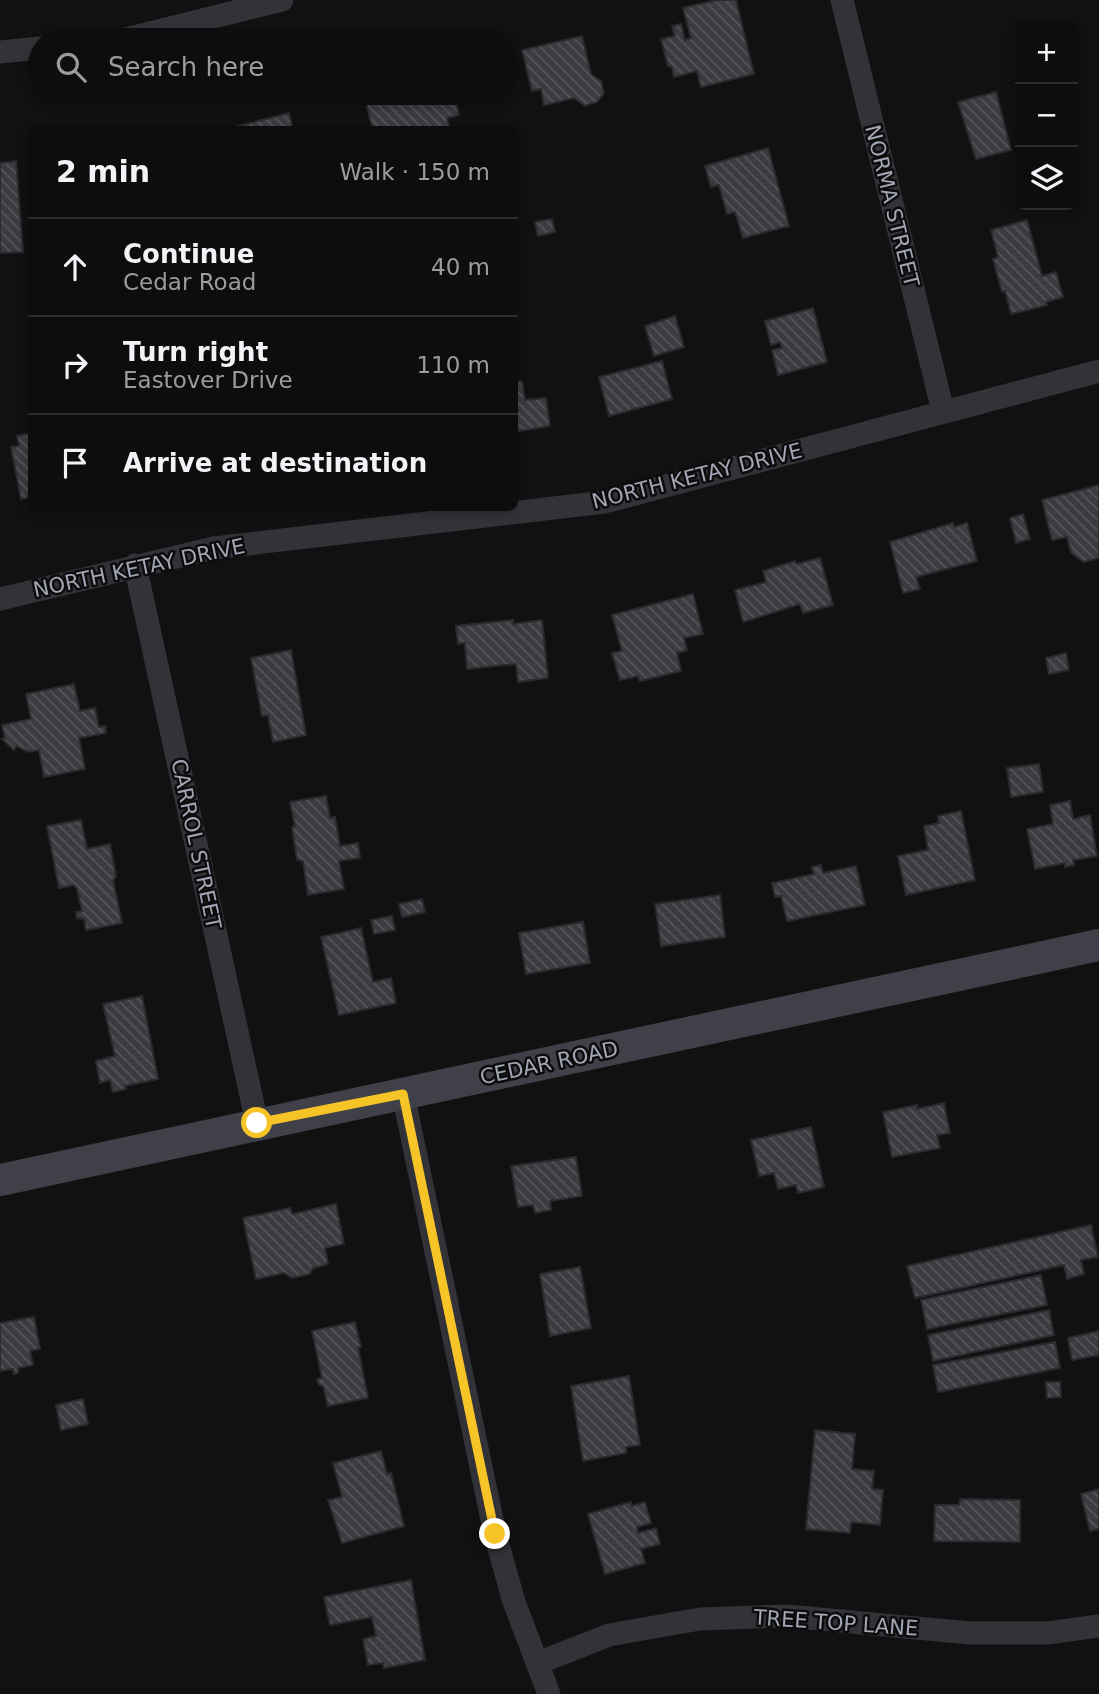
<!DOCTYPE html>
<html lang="en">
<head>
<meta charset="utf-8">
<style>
	:root { --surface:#0d0d0e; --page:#1b1b1c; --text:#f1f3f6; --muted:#9a9c9e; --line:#2d2d2e }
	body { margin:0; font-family:"DejaVu Sans",sans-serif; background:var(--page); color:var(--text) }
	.controls { position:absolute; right:21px; top:21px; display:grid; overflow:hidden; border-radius:10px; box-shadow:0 4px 10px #0003 }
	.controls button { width:63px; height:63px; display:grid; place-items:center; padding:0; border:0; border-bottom:2px solid var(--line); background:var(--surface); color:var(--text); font:35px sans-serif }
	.stop { position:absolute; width:21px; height:21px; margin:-16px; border:5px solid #f6c426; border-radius:50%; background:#fff }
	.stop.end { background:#f6c426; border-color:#fff; box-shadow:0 2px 7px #0008 }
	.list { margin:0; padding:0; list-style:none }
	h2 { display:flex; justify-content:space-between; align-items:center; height:91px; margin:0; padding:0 28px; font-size:30px }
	h2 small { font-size:23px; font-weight:400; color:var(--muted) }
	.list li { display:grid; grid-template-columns:46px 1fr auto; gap:21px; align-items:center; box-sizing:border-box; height:98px; padding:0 28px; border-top:2px solid var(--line) }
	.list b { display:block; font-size:26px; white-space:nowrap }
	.list p { margin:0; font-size:23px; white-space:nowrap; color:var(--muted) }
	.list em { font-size:23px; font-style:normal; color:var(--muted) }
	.icon { flex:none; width:38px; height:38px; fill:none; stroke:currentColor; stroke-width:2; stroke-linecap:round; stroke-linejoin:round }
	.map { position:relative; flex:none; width:1099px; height:1694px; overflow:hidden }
	.search { position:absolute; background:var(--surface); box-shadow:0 4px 10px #0003; left:28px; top:28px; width:490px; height:77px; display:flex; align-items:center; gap:18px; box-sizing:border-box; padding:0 24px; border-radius:38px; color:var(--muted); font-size:26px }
	.panel { position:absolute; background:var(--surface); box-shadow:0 4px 10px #0003; left:28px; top:126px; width:490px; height:385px; border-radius:10px }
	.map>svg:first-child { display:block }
	.building { fill:url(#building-back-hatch); stroke:#2b2b2f; stroke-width:2 }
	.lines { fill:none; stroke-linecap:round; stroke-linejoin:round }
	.street { stroke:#323238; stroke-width:23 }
	.secondary { stroke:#404148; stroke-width:32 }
	.route { stroke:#f6c426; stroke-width:9 }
	.labels { text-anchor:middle; stroke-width:5; stroke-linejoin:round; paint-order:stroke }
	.street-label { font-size:21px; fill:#a2a5b4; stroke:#0c0c0d }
</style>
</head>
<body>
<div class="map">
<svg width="1099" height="1694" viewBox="0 0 1099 1694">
	<defs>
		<pattern id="building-back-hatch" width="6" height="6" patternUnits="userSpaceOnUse" patternTransform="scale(1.75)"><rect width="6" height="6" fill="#3b3b40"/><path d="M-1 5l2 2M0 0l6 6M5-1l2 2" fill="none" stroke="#545459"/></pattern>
	</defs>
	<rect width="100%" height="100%" fill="#111112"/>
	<!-- building -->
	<g class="building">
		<polygon points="717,0 736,0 754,74 701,87 697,71 674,77 672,67 668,66 661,39 675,36 672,26 681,24 685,40 691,38 683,8"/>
		<polygon points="582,36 591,74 601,81 604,93 597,102 585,106 574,98 544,105 541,89 532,91 522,50"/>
		<polygon points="996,92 1011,150 976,159 958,102"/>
		<polygon points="378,93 454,93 459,115 447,118 450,130 373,130 364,96"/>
		<polygon points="289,113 293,130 223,130"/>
		<polygon points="768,148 789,226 743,238 735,212 727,214 719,185 711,187 705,166"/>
		<polygon points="16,161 23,252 0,253 0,163"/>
		<polygon points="552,219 555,232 538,236 535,222"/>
		<polygon points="1027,220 1042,276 1056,272 1063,297 1046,302 1047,305 1011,314 1005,291 1002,292 993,259 998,257 991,230"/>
		<polygon points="813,308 827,362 778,375 772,350 782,348 780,342 771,345 765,321"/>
		<polygon points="675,316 684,347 654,356 645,326"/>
		<polygon points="662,361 672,399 609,416 599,377"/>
		<polygon points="522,381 525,400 546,398 550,426 514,432 514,382"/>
		<polygon points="28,434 30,443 32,443 32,497 21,499 11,447 19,446 17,436"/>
		<polygon points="1099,485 1099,558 1084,562 1071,553 1067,537 1052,540 1042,500"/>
		<polygon points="1023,514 1030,539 1016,543 1010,518"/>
		<polygon points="953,523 954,527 967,523 977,561 916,577 920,589 903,593 890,542"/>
		<polygon points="820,558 833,605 803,613 800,604 743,622 735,590 766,582 763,571 795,561 796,564"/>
		<polygon points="693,594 703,634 684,638 687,650 677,653 681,671 640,681 638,676 620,680 612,653 622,651 612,615"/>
		<polygon points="513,620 513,624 542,620 548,678 518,682 516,664 467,669 465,643 458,644 456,626"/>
		<polygon points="291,650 306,735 273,742 268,715 262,716 251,658"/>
		<polygon points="1066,653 1069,670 1049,674 1046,658"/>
		<polygon points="74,684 80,711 95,708 99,727 105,726 106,733 79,738 85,769 44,777 39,750 28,752 17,746 14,750 2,739 5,739 2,725 31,719 26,694"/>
		<polygon points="1039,764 1043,792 1011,797 1007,768"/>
		<polygon points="326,796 330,818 335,817 340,846 358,843 360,858 339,861 344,889 308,895 303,861 297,860 292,827 295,826 290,802"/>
		<polygon points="1070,801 1073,819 1090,815 1097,856 1073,860 1074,865 1065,867 1065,863 1035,869 1027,829 1053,824 1050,805"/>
		<polygon points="961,811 975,880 906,895 898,856 928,850 924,826 939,823 938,816"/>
		<polygon points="81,820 87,849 110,844 116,877 113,880 122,923 86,930 84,919 77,918 76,912 82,911 77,889 74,885 59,888 47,826"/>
		<polygon points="821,865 823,873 856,866 865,905 787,921 781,896 775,897 772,883 814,874 812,867"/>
		<polygon points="720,895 725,937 661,946 655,904"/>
		<polygon points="422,899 425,912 402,917 399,904"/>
		<polygon points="392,916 395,930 374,934 371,920"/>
		<polygon points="583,922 590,963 526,974 519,933"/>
		<polygon points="361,928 373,982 391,978 396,1003 339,1015 321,937"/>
		<polygon points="142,996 158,1079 125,1086 126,1089 113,1092 110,1080 100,1083 96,1061 115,1056 103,1004"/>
		<polygon points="944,1103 950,1133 937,1135 940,1148 892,1157 883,1112 917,1105 917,1109"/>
		<polygon points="811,1127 824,1187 798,1193 796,1185 778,1189 774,1173 759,1176 751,1140"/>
		<polygon points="576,1157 582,1196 550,1201 551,1210 535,1213 533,1205 518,1207 511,1166"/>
		<polygon points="336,1204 344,1244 325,1248 328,1264 313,1268 310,1274 292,1278 284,1273 256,1279 243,1218 290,1208 292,1214"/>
		<polygon points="1091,1225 1098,1257 1081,1260 1084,1274 1067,1279 1064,1265 915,1298 907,1266"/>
		<polygon points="580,1267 591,1328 550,1336 540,1274"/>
		<polygon points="1041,1275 1047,1305 927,1329 921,1300"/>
		<polygon points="1049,1310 1054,1335 933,1361 928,1335"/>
		<polygon points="34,1317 40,1349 30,1351 33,1365 18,1368 18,1373 14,1374 13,1369 0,1371 0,1323"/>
		<polygon points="355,1322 361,1347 358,1348 368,1398 328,1406 323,1386 319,1385 317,1379 322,1378 312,1331"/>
		<polygon points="1099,1331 1099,1355 1072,1360 1068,1338"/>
		<polygon points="1055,1342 1060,1368 938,1392 933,1365"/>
		<polygon points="629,1376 640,1445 626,1447 626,1453 583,1461 571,1386"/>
		<polygon points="1046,1382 1060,1382 1061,1397 1047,1398"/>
		<polygon points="83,1399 88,1424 61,1430 56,1405"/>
		<polygon points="815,1430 855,1434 852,1469 874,1471 872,1489 883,1490 880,1525 851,1522 850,1533 806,1529"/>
		<polygon points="381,1451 387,1474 391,1473 404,1526 342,1543 328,1500 342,1497 333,1463"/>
		<polygon points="1099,1489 1099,1529 1090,1531 1081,1494"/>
		<polygon points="960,1499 1020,1500 1020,1542 934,1541 935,1505 959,1505"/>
		<polygon points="631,1502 632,1506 645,1502 651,1523 637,1527 638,1533 656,1528 660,1544 641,1549 645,1563 605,1574 588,1514"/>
		<polygon points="411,1580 425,1660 384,1668 383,1663 368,1665 363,1639 376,1636 372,1617 330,1625 324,1597"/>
	</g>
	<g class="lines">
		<!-- street -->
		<g class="street">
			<polyline points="842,0 943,411"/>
			<polyline points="122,40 282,0"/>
			<polyline points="0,52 40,48"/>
			<polyline points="135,565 257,1123"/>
			<polyline points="0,599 214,548 605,502 1099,371"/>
			<polyline points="403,1094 495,1534 514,1602 549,1694"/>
			<polyline points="538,1663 609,1635 700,1619 787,1616 970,1633 1047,1633 1099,1626"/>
		</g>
		<!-- secondary -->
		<polyline class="secondary" points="0,1180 1099,945"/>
	</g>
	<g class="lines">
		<!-- route -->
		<polyline class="route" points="257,1123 403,1094 495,1534"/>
	</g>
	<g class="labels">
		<!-- street labels -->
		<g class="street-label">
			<text transform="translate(892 206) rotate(76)" y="7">NORMA STREET</text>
			<text transform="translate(697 476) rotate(-14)" y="7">NORTH KETAY DRIVE</text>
			<text transform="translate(139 568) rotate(-12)" y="7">NORTH KETAY DRIVE</text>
			<text transform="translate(196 844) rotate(78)" y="7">CARROL STREET</text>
			<text transform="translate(549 1063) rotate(-12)" y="7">CEDAR ROAD</text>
			<text transform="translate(836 1623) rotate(4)" y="7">TREE TOP LANE</text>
		</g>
	</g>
</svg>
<div class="controls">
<button>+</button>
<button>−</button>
<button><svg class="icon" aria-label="layers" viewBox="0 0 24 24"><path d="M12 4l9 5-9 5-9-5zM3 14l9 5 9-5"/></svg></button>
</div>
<div class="stop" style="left:257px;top:1123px"></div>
<div class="stop end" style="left:495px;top:1534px"></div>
<div class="search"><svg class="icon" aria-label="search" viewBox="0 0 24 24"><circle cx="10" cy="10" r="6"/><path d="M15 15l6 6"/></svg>Search here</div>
<section class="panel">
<h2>2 min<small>Walk · 150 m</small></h2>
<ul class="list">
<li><svg class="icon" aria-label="ahead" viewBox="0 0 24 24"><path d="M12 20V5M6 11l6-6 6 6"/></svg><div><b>Continue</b><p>Cedar Road</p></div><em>40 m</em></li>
<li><svg class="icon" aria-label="right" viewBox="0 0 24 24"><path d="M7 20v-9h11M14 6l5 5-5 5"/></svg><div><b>Turn right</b><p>Eastover Drive</p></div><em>110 m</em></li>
<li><svg class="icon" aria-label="arrive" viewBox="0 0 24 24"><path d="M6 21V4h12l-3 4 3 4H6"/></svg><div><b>Arrive at destination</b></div></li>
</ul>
</section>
</div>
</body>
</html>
